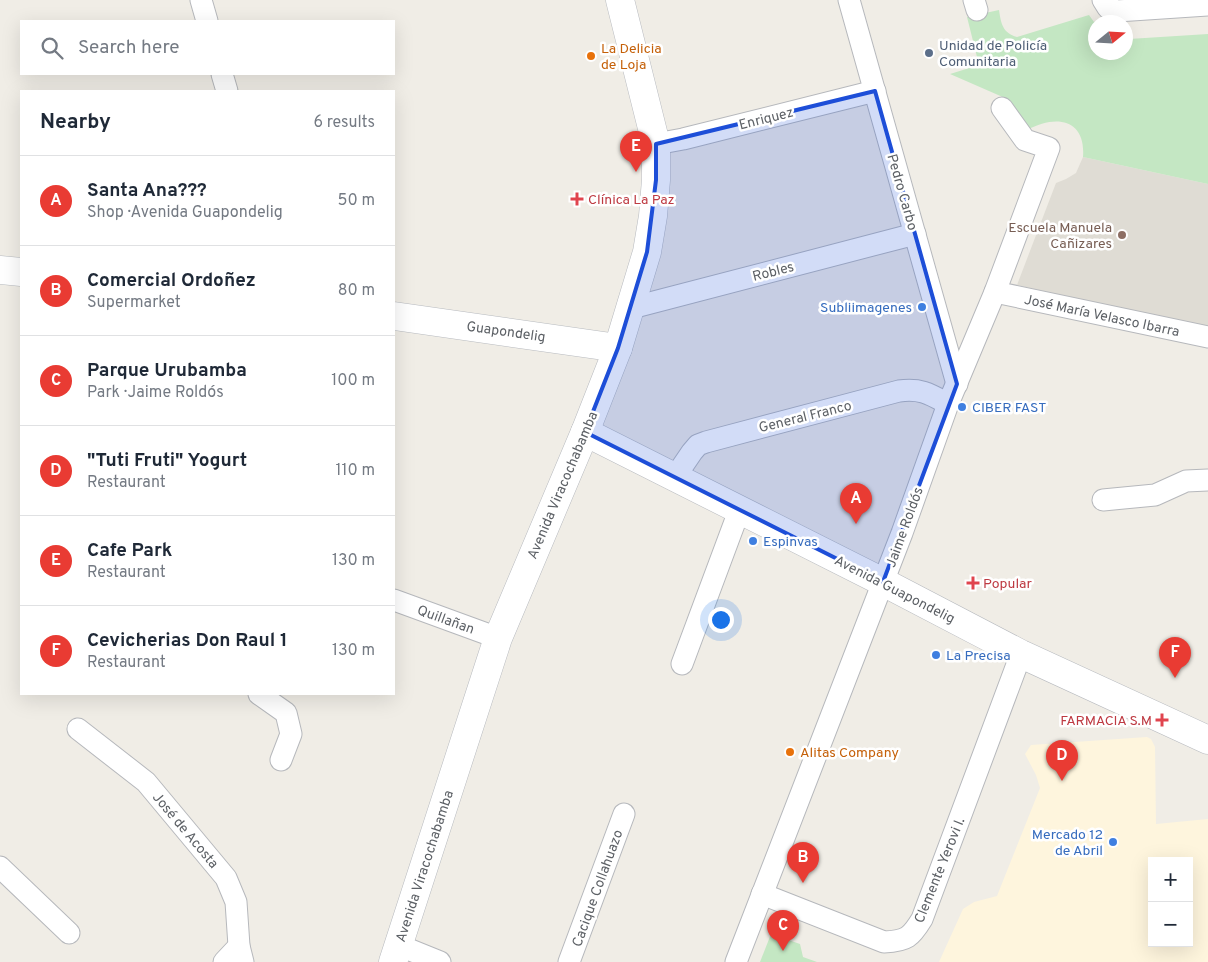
<!DOCTYPE html>
<html lang="en">
<head>
<meta charset="utf-8">
<style>
	:root { --surface:#fff; --page:#f2f2f3; --text:#1f2937; --muted:#747a83; --line:#e0e1e3; --accent:#e93b33 }
	body { margin:0; font-family:Overpass,sans-serif; background:var(--page); color:var(--text) }
	.controls { position:absolute; right:15px; bottom:15px; display:grid; overflow:hidden; border-radius:0px; box-shadow:0 5px 20px #0002 }
	.controls button { width:45px; height:45px; display:grid; place-items:center; padding:0; border:0; border-bottom:1px solid var(--line); background:var(--surface); color:var(--text); font:25px sans-serif }
	.compass { position:absolute; left:1088px; top:15px; width:45px; height:45px; border-radius:50%; background:var(--surface); box-shadow:0 5px 20px #0002; rotate:72deg }
	.you { position:absolute; left:720px; top:619px; width:18px; height:18px; margin:-12px; border:4px solid #fff; border-radius:50%; background:#1a73e8; box-shadow:0 0 0 8px #1a73e833 }
	.badge { display:grid; place-items:center; width:32px; height:32px; border-radius:50%; background:var(--accent); color:#fff; font-size:16px; font-weight:700 }
	.pin { position:absolute; translate:-50% -41px; filter:drop-shadow(0 1px 2px #0008) }
	.pin::after { content:''; position:absolute; top:26px; width:18px; height:15px; background:inherit; clip-path:polygon(0 0,100% 0,50% 100%) }
	.list { margin:0; padding:0; list-style:none }
	h2 { display:flex; justify-content:space-between; align-items:center; height:65px; margin:0; padding:0 20px; font-size:21px }
	h2 small { font-size:16px; font-weight:400; color:var(--muted) }
	.list li { display:grid; grid-template-columns:32px 1fr auto; gap:15px; align-items:center; box-sizing:border-box; height:90px; padding:0 20px; border-top:1px solid var(--line) }
	.list b { display:block; font-size:19px; white-space:nowrap }
	.list p { margin:0; font-size:16px; white-space:nowrap; color:var(--muted) }
	.list em { font-size:16px; font-style:normal; color:var(--muted) }
	.icon { flex:none; width:28px; height:28px; fill:none; stroke:currentColor; stroke-width:2; stroke-linecap:round; stroke-linejoin:round }
	.map { position:relative; flex:none; width:1208px; height:962px; overflow:hidden }
	.search { position:absolute; background:var(--surface); box-shadow:0 5px 20px #0002; left:20px; top:20px; width:375px; height:55px; display:flex; align-items:center; gap:12px; box-sizing:border-box; padding:0 18px; border-radius:0px; color:var(--muted); font-size:19px }
	.panel { position:absolute; background:var(--surface); box-shadow:0 5px 20px #0002; left:20px; top:90px; width:375px; height:605px; border-radius:0px }
	.map>svg:first-child { display:block }
	.commercial { fill:#fef5dd; fill-rule:evenodd }
	.education { fill:#dfdcd4 }
	.green { fill:#c4e7c3 }
	.lines { fill:none; stroke-linecap:round; stroke-linejoin:round }
	.street-casing { stroke:#b6b8bc; stroke-width:23 }
	.secondary-casing { stroke:#b7babf; stroke-width:29 }
	.street { stroke:#fff; stroke-width:21 }
	.secondary { stroke:#fff; stroke-width:28 }
	.marked { fill:#1d4ed8; fill-opacity:0.2; stroke:#1d4ed8; stroke-width:4; stroke-linejoin:round }
	.service-dot { fill:#5c6f8a; stroke:#fff; stroke-width:2 }
	.food-dot { fill:#e8710a; stroke:#fff; stroke-width:2 }
	.health-dot { fill:#e0444e; stroke:#fff; stroke-width:2 }
	.education-dot { fill:#8d6e63; stroke:#fff; stroke-width:2 }
	.shop-dot { fill:#3f7fe0; stroke:#fff; stroke-width:2 }
	.labels { text-anchor:middle; stroke-width:5; stroke-linejoin:round; paint-order:stroke }
	.service-label { font-size:14px; fill:#4e5e75; stroke:#fff; text-anchor:start }
	.food-label { font-size:14px; fill:#c56008; stroke:#fff; text-anchor:start }
	.street-label { font-size:14px; fill:#5d6166; stroke:#fff }
	.health-label { font-size:14px; fill:#be3a42; stroke:#fff; text-anchor:start }
	.education-label { font-size:14px; fill:#785e54; stroke:#fff; text-anchor:end }
	.shop-label { font-size:14px; fill:#366cbe; stroke:#fff; text-anchor:start }
</style>
</head>
<body>
<div class="map">
<svg width="1208" height="962" viewBox="0 0 1208 962">
	<rect width="100%" height="100%" fill="#f0ede6"/>
	<!-- commercial -->
	<path class="commercial" d="M1147,737L1151,739L1155,747L1156,824L1208,819V962H939L963,909L974,902L997,896L1040,788L1036,775L1025,754L1031,745ZM1152,861H1189V943H1152Z"/>
	<!-- education -->
	<polygon class="education" points="1083,157 1208,184 1208,329 1017,285 1056,183 1066,179 1076,173"/>
	<!-- green -->
	<g class="green">
		<path d="M999,10C1001,24 1003,33 1017,37L1089,15L1094,22C1103,19 1108,18 1117,22H1096V52H1126V37L1129,39L1208,34V184L1083,157C1086,119 1056,114 1027,130L1020,124L1005,98L950,74L979,65L967,17Z"/>
		<polygon points="771,934 800,944 803,957 817,962 760,962"/>
	</g>
	<g class="lines">
		<defs>
			<g id="street">
				<polyline points="201,0 207,21"/>
				<polyline points="849,0 957,384"/>
				<polyline points="974,0 977,10"/>
				<polyline points="1103,0 1108,8 1117,11 1208,5"/>
				<polyline points="222,74 227,91"/>
				<polyline points="656,144 683,139 875,91"/>
				<polyline points="995,292 1208,337"/>
				<polyline points="631,308 915,234"/>
				<path d="M675,477L692,452L698,445L706,442L899,391C921,388 930,394 948,404"/>
				<polyline points="1103,500 1155,495 1186,481 1208,480"/>
				<polyline points="394,600 498,638"/>
				<polyline points="682,664 739,511"/>
				<polyline points="259,694 286,713 291,734 281,760"/>
				<polyline points="78,729 146,782 226,878 236,902 239,946 243,962"/>
				<polyline points="0,867 69,933"/>
				<path d="M762,894L884,942C907,941 911,937 922,919L1021,654"/>
				<polyline points="398,945 440,962"/>
				<polyline points="224,962 239,946"/>
				<polyline points="569,962 624,814"/>
				<polyline points="736,962 902,533 948,404 995,292 1049,148 1025,140 1002,108"/>
			</g>
			<g id="secondary">
				<polyline points="0,270 21,272"/>
				<polyline points="394,316 618,348"/>
				<polyline points="585,432 883,582 1021,654 1208,740"/>
				<polyline points="393,962 498,638 585,432 618,348 647,252 653,216 656,180 656,144 620,0"/>
			</g>
		</defs>
		<!-- street casing -->
		<use href="#street" class="street-casing"/>
		<!-- secondary casing -->
		<use href="#secondary" class="secondary-casing"/>
		<!-- street -->
		<use href="#street" class="street"/>
		<!-- secondary -->
		<use href="#secondary" class="secondary"/>
	</g>
	<!-- marked area -->
	<path class="marked" d="M875,91L957,384L883,582L585,432L618,348L647,252L656,180V144Z"/>
	<!-- markers -->
	<circle class="service-dot" cx="929" cy="53" r="5"/>
	<g class="food-dot">
		<circle cx="591" cy="56" r="5"/>
		<circle cx="790" cy="752" r="5"/>
	</g>
	<g class="health-dot">
		<path d="M574.5 191.5h5v5h5v5h-5v5h-5v-5h-5v-5h5z"/>
		<path d="M970.5 575.5h5v5h5v5h-5v5h-5v-5h-5v-5h5z"/>
		<path d="M1159.5 712.5h5v5h5v5h-5v5h-5v-5h-5v-5h5z"/>
	</g>
	<circle class="education-dot" cx="1122" cy="235" r="5"/>
	<g class="shop-dot">
		<circle cx="922" cy="307" r="5"/>
		<circle cx="962" cy="407" r="5"/>
		<circle cx="753" cy="541" r="5"/>
		<circle cx="936" cy="655" r="5"/>
		<circle cx="1113" cy="842" r="5"/>
	</g>
	<g class="labels">
		<!-- service labels -->
		<g class="service-label">
			<text x="939" y="50">Unidad de Policía<tspan x="939" dy="16">Comunitaria</tspan></text>
		</g>
		<!-- food labels -->
		<g class="food-label">
			<text x="601" y="53">La Delicia<tspan x="601" dy="16">de Loja</tspan></text>
			<text x="800" y="757">Alitas Company</text>
		</g>
		<!-- street labels -->
		<g class="street-label">
			<text transform="translate(766 118) rotate(-14)" y="5">Enriquez</text>
			<text transform="translate(903 192) rotate(74)" y="5">Pedro Carbo</text>
			<text transform="translate(773 271) rotate(-14)" y="5">Robles</text>
			<text transform="translate(1102 315) rotate(12)" y="5">José María Velasco Ibarra</text>
			<text transform="translate(506 331) rotate(8)" y="5">Guapondelig</text>
			<text transform="translate(805 416) rotate(-14)" y="5">General Franco</text>
			<text transform="translate(562 485) rotate(-67)" y="5">Avenida Viracochabamba</text>
			<text transform="translate(904 527) rotate(-70)" y="5">Jaime Roldós</text>
			<text transform="translate(895 589) rotate(27)" y="5">Avenida Guapondelig</text>
			<text transform="translate(446 619) rotate(20)" y="5">Quillañan</text>
			<text transform="translate(186 830) rotate(50)" y="5">José de Acosta</text>
			<text transform="translate(424 866) rotate(-72)" y="5">Avenida Viracochabamba</text>
			<text transform="translate(939 870) rotate(-68)" y="5">Clemente Yerovi I.</text>
			<text transform="translate(597 888) rotate(-70)" y="5">Cacique Collahuazo</text>
		</g>
		<!-- health labels -->
		<g class="health-label">
			<text x="588" y="204">Clínica La Paz</text>
			<text x="983" y="588">Popular</text>
			<text x="1152" y="725" text-anchor="end">FARMACIA S.M</text>
		</g>
		<!-- education labels -->
		<g class="education-label">
			<text x="1112" y="232">Escuela Manuela<tspan x="1112" dy="16">Cañizares</tspan></text>
		</g>
		<!-- shop labels -->
		<g class="shop-label">
			<text x="912" y="312" text-anchor="end">Subliimagenes</text>
			<text x="972" y="412">CIBER FAST</text>
			<text x="763" y="546">Espinvas</text>
			<text x="946" y="660">La Precisa</text>
			<text x="1103" y="839" text-anchor="end">Mercado 12<tspan x="1103" dy="16">de Abril</tspan></text>
		</g>
	</g>
</svg>
<div class="controls">
<button>+</button>
<button>−</button>
</div>
<svg class="compass" viewBox="-18 -18 36 36"><path d="M0-13l5 13h-10z" fill="#e53935"/><path d="M0 13l5-13h-10z" fill="#747a83"/></svg>
<div class="you"></div>
<div class="pin badge" style="left:856px;top:524px">A</div>
<div class="pin badge" style="left:803px;top:883px">B</div>
<div class="pin badge" style="left:783px;top:951px">C</div>
<div class="pin badge" style="left:1062px;top:781px">D</div>
<div class="pin badge" style="left:636px;top:172px">E</div>
<div class="pin badge" style="left:1175px;top:678px">F</div>
<div class="search"><svg class="icon" aria-label="search" viewBox="0 0 24 24"><circle cx="10" cy="10" r="6"/><path d="M15 15l6 6"/></svg>Search here</div>
<section class="panel">
<h2>Nearby<small>6 results</small></h2>
<ul class="list">
<li><span class="badge">A</span><div><b>Santa Ana???</b><p>Shop · Avenida Guapondelig</p></div><em>50 m</em></li>
<li><span class="badge">B</span><div><b>Comercial Ordoñez</b><p>Supermarket</p></div><em>80 m</em></li>
<li><span class="badge">C</span><div><b>Parque Urubamba</b><p>Park · Jaime Roldós</p></div><em>100 m</em></li>
<li><span class="badge">D</span><div><b>&quot;Tuti Fruti&quot; Yogurt</b><p>Restaurant</p></div><em>110 m</em></li>
<li><span class="badge">E</span><div><b>Cafe Park</b><p>Restaurant</p></div><em>130 m</em></li>
<li><span class="badge">F</span><div><b>Cevicherias Don Raul 1</b><p>Restaurant</p></div><em>130 m</em></li>
</ul>
</section>
</div>
</body>
</html>
